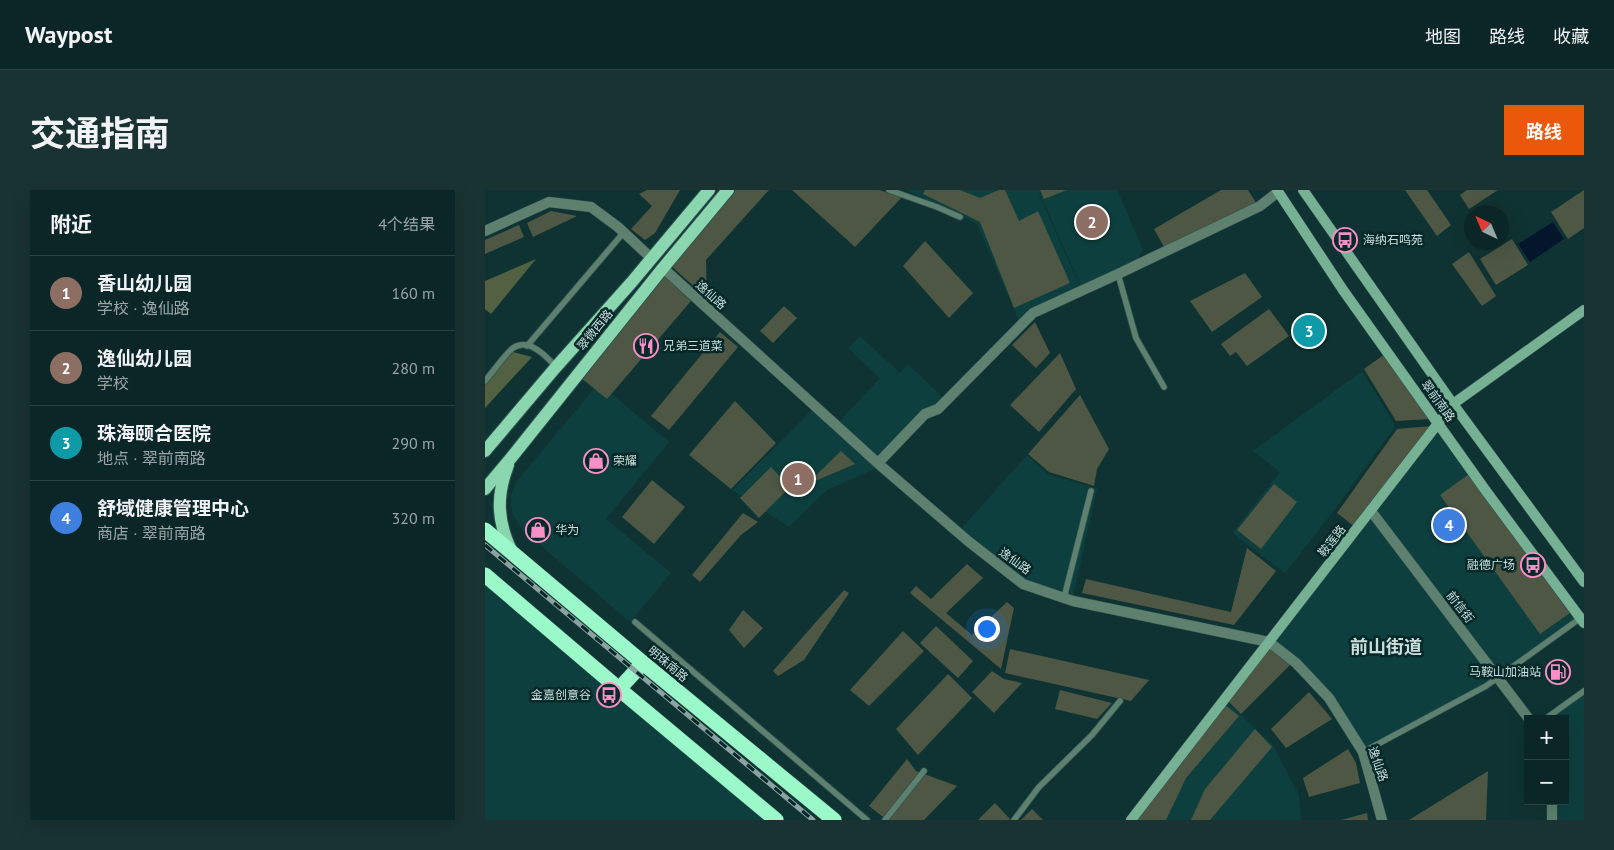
<!DOCTYPE html>
<html lang="zh">
<head>
<meta charset="utf-8">
<style>
	:root { --surface:#0b2626; --page:#193232; --text:#f1f3f6; --muted:#9aa5a7; --line:#2b4343; --accent:#ea580c }
	body { margin:0; font-family:"PT Sans","Noto Sans SC",sans-serif; background:var(--page); color:var(--text) }
	.controls { position:absolute; right:15px; bottom:15px; display:grid; overflow:hidden; border-radius:0px; box-shadow:0 5px 20px #0002 }
	.controls button { width:45px; height:45px; display:grid; place-items:center; padding:0; border:0; border-bottom:1px solid var(--line); background:var(--surface); color:var(--text); font:25px sans-serif }
	.compass { position:absolute; left:979px; top:15px; width:45px; height:45px; border-radius:50%; background:var(--surface); box-shadow:0 5px 20px #0002; rotate:316deg }
	.you { position:absolute; left:501px; top:438px; width:18px; height:18px; margin:-12px; border:4px solid #fff; border-radius:50%; background:#1a73e8; box-shadow:0 0 0 8px #1a73e833 }
	.badge { display:grid; place-items:center; width:32px; height:32px; border-radius:50%; background:var(--accent); color:#fff; font-size:16px; font-weight:700 }
	.pin { position:absolute; translate:-50% -50%; border:2px solid #fff; box-shadow:0 1px 5px #0006 }
	.list { margin:0; padding:0; list-style:none }
	h2 { display:flex; justify-content:space-between; align-items:center; height:65px; margin:0; padding:0 20px; font-size:21px }
	h2 small { font-size:16px; font-weight:400; color:var(--muted) }
	.list li { display:grid; grid-template-columns:32px 1fr auto; gap:15px; align-items:center; box-sizing:border-box; height:75px; padding:0 20px; border-top:1px solid var(--line) }
	.list b { display:block; font-size:19px; white-space:nowrap }
	.list p { margin:0; font-size:16px; white-space:nowrap; color:var(--muted) }
	.list em { font-size:16px; font-style:normal; color:var(--muted) }
	.map { position:relative; flex:none; width:1099px; height:630px; overflow:hidden; border-radius:0px }
	header { display:flex; align-items:center; gap:30px; box-sizing:border-box; height:70px; padding:0 25px; background:var(--surface); border-bottom:1px solid var(--line) }
	header strong { font-size:24px }
	nav { display:flex; gap:28px; margin-inline-start:auto; font-size:18px }
	.intro { display:flex; align-items:center; justify-content:space-between; box-sizing:border-box; height:120px; padding:0 30px }
	h1 { margin:0; font-size:35px }
	.button { padding:12px 22px; border-radius:0px; background:var(--accent); color:#fff; font-size:18px; font-weight:700 }
	main { display:flex; gap:30px; padding:0 30px }
	aside { flex:1; background:var(--surface); border-radius:0px; box-shadow:0 5px 20px #0002 }
	.map>svg:first-child { display:block }
	.built { fill:#0d3f3e }
	.green { fill:#4d5744 }
	.forest { fill:#516142 }
	.water { fill:#04162c }
	.lines { fill:none; stroke-linecap:round; stroke-linejoin:round }
	.lane-casing { stroke:#315251; stroke-width:7 }
	.street-casing { stroke:#315251; stroke-width:11 }
	.secondary-casing { stroke:#315251; stroke-width:11 }
	.primary-casing { stroke:#315251; stroke-width:14 }
	.highway-casing { stroke:#315251; stroke-width:16 }
	.lane { stroke:#5d816e; stroke-width:5.5 }
	.street { stroke:#5d816e; stroke-width:10 }
	.secondary { stroke:#76b193; stroke-width:10 }
	.primary { stroke:#89d6af; stroke-width:12 }
	.highway { stroke:#9af8c9; stroke-width:15 }
	.rail-casing { stroke:#8aa3a1; stroke-width:5 }
	.rail { stroke:#042928; stroke-width:3; stroke-dasharray:9; stroke-linecap:butt }
	.labels { text-anchor:middle; stroke-width:5; stroke-linejoin:round; paint-order:stroke }
	.poi-label { font-size:12px; fill:#cbdedc; stroke:#042928; text-anchor:start }
	.street-label { font-size:12px; fill:#cbdedc; stroke:#042928 }
	.district-label { font-size:18px; font-weight:bold; fill:#cbdedc; stroke:#042928 }
</style>
</head>
<body>
<header>
<strong>Waypost</strong>
<nav><a>地图</a><a>路线</a><a>收藏</a></nav>
</header>
<div class="intro"><h1>交通指南</h1><a class="button">路线</a></div>
<main>
<aside>
<h2>附近<small>4个结果</small></h2>
<ul class="list">
<li><span class="badge" style="background:#8d6e63">1</span><div><b>香山幼儿园</b><p>学校 · 逸仙路</p></div><em>160 m</em></li>
<li><span class="badge" style="background:#8d6e63">2</span><div><b>逸仙幼儿园</b><p>学校</p></div><em>280 m</em></li>
<li><span class="badge" style="background:#0f9aa8">3</span><div><b>珠海颐合医院</b><p>地点 · 翠前南路</p></div><em>290 m</em></li>
<li><span class="badge" style="background:#3f7fe0">4</span><div><b>舒域健康管理中心</b><p>商店 · 翠前南路</p></div><em>320 m</em></li>
</ul>
</aside>
<div class="map">
<svg width="1099" height="630" viewBox="0 0 1099 630">
	<rect width="100%" height="100%" fill="#0f3332"/>
	<!-- built -->
	<g class="built">
		<polygon points="422,0 561,0 554,4 596,99 535,133 492,34"/>
		<polygon points="563,0 632,0 658,60 649,75 597,99 555,4"/>
		<polygon points="375,146 415,183 423,174 460,210 394,270 352,234 395,188 363,158"/>
		<polygon points="877,181 909,233 909,238 847,323 800,383 747,343 795,282 768,261"/>
		<polygon points="114,193 184,252 121,329 186,383 145,432 38,340 28,325 26,316 26,305 31,292"/>
		<polygon points="329,218 394,277 342,300 304,337 247,300"/>
		<polygon points="953,233 1094,428 1013,486 887,321"/>
		<polygon points="542,265 564,285 612,298 588,407 538,392 474,341"/>
		<polygon points="886,323 1012,487 1001,495 878,561 845,507 786,452"/>
		<polygon points="0,386 291,630 0,630"/>
		<polygon points="1099,503 1099,630 1068,630 1068,611 1080,611 1080,529 1062,529"/>
		<polygon points="741,511 788,555 814,605 816,630 646,630"/>
	</g>
	<!-- green -->
	<g class="green">
		<polygon points="162,0 195,0 170,43 160,50 146,39 167,16 154,4"/>
		<polygon points="248,0 284,0 221,70 222,108 185,75"/>
		<polygon points="307,0 394,0 417,7 370,57"/>
		<polygon points="440,0 475,0 495,8 514,0 520,0 534,31 553,21 585,93 529,118 495,32 438,4"/>
		<polygon points="555,0 582,0 559,9"/>
		<polygon points="736,0 763,0 772,14 679,57 669,39"/>
		<polygon points="920,0 942,0 966,35 952,46"/>
		<polygon points="982,0 1013,0 984,19 975,5"/>
		<polygon points="1099,0 1099,38 1083,49 1066,22"/>
		<polygon points="66,21 92,26 48,47 42,33"/>
		<polygon points="34,35 39,47 0,64 0,50"/>
		<polygon points="1027,49 1043,75 1011,95 995,69"/>
		<polygon points="440,51 488,103 464,128 418,76"/>
		<polygon points="984,62 1011,106 997,116 967,74"/>
		<polygon points="760,83 777,107 727,142 705,111"/>
		<polygon points="178,85 206,111 122,209 96,188"/>
		<polygon points="299,116 312,128 288,153 275,141"/>
		<polygon points="784,119 804,146 762,176 751,162 745,166 736,154"/>
		<polygon points="550,132 565,163 551,178 527,155"/>
		<polygon points="235,142 253,157 184,240 166,226"/>
		<polygon points="575,163 591,199 554,242 525,215"/>
		<polygon points="900,164 946,229 911,231 879,179"/>
		<polygon points="595,205 624,259 612,279 609,296 564,282 543,264"/>
		<polygon points="250,211 291,253 246,299 204,265"/>
		<polygon points="946,236 870,337 852,323 912,239"/>
		<polygon points="356,261 370,274 321,295"/>
		<polygon points="286,277 305,297 274,328 255,308"/>
		<polygon points="984,284 1085,423 1055,444 955,305"/>
		<polygon points="167,290 200,317 169,354 137,327"/>
		<polygon points="789,294 812,312 776,359 752,340"/>
		<polygon points="258,323 273,332 256,345 215,392 207,385"/>
		<polygon points="762,358 791,381 749,435 597,403 601,389 746,422"/>
		<polygon points="482,374 498,388 461,423 487,445 522,412 529,418 516,479 425,403 431,396 446,409"/>
		<polygon points="359,400 364,403 319,470 293,486 288,481"/>
		<polygon points="258,420 278,438 259,458 244,440"/>
		<polygon points="451,436 488,471 473,488 435,453"/>
		<polygon points="418,441 439,461 384,516 365,500"/>
		<polygon points="785,454 808,472 756,524 742,510"/>
		<polygon points="525,459 664,490 646,511 520,483"/>
		<polygon points="507,481 519,489 537,493 509,523 487,502"/>
		<polygon points="463,484 487,508 433,565 411,539"/>
		<polygon points="575,500 627,513 612,529 570,519"/>
		<polygon points="824,502 847,529 801,558 786,539"/>
		<polygon points="739,514 754,526 701,588 681,630 650,630"/>
		<polygon points="770,539 787,557 725,630 706,630 720,599"/>
		<polygon points="863,559 871,573 875,593 824,607 818,588"/>
		<polygon points="422,569 431,581 472,596 439,630 402,630 384,616"/>
		<polygon points="1003,581 1001,630 924,630"/>
		<polygon points="510,613 525,629 524,630 493,630"/>
		<polygon points="547,619 558,630 536,630"/>
		<polygon points="882,623 883,630 856,630"/>
	</g>
	<!-- forest -->
	<g class="forest">
		<polygon points="51,69 6,124 0,119 0,91"/>
		<polygon points="28,162 47,167 0,218 0,194"/>
	</g>
	<!-- water -->
	<polygon class="water" points="1068,32 1079,49 1045,72 1033,54"/>
	<g class="lines">
		<defs>
			<g id="lane">
				<polyline points="404,0 452,17 475,27"/>
				<polyline points="633,84 651,148 679,197"/>
				<polyline points="42,156 139,42"/>
				<path d="M0,191C7,183 21,163 28,158C44,147 62,167 71,177"/>
				<polyline points="579,408 606,301"/>
				<polyline points="150,432 382,630"/>
				<polyline points="1060,529 1099,501"/>
				<polyline points="878,562 1001,496 1097,427"/>
				<polyline points="400,630 439,581"/>
				<polyline points="529,630 554,597 607,545 635,511"/>
			</g>
			<g id="street">
				<polyline points="0,41 64,12 106,17 133,37 166,68"/>
				<polyline points="178,78 396,276 483,351 538,394 588,411 784,452 811,473 844,508 878,562 897,630"/>
				<polyline points="393,273 440,224 453,219 548,123 633,84 775,16 793,2"/>
				<polyline points="886,321 1044,529"/>
				<polyline points="1067,630 1067,611"/>
			</g>
			<g id="secondary">
				<polyline points="792,0 858,100 1001,301 1099,433"/>
				<polyline points="818,0 968,214 1099,392"/>
				<polyline points="646,630 968,214 1099,120"/>
			</g>
			<g id="primary">
				<polyline points="0,261 71,177 146,93 224,0"/>
				<path d="M23,275C11,306 12,332 27,362"/>
				<polyline points="0,299 26,268 178,78 243,0"/>
			</g>
			<g id="highway">
				<polyline points="0,340 158,473 349,630"/>
				<polyline points="0,385 134,499 291,630"/>
				<polyline points="134,499 158,473"/>
			</g>
		</defs>
		<!-- lane casing -->
		<use href="#lane" class="lane-casing"/>
		<!-- street casing -->
		<use href="#street" class="street-casing"/>
		<!-- secondary casing -->
		<use href="#secondary" class="secondary-casing"/>
		<!-- primary casing -->
		<use href="#primary" class="primary-casing"/>
		<!-- highway casing -->
		<use href="#highway" class="highway-casing"/>
		<!-- lane -->
		<use href="#lane" class="lane"/>
		<!-- street -->
		<use href="#street" class="street"/>
		<!-- secondary -->
		<use href="#secondary" class="secondary"/>
		<!-- primary -->
		<use href="#primary" class="primary"/>
		<!-- highway -->
		<use href="#highway" class="highway"/>
		<defs>
			<polyline id="rail" points="0,355 328,630"/>
		</defs>
		<!-- rail casing -->
		<use href="#rail" class="rail-casing"/>
		<!-- rail -->
		<use href="#rail" class="rail"/>
	</g>
	<!-- icons -->
	<defs>
		<symbol id="bus-ring" viewBox="-11 -11 22 22"><circle r="9.5" fill="#042928" stroke="#fa8fc7" stroke-width="1.5"/><path d="M-5-6H5V4H4V6H2V4H-2V6H-4V4H-5ZM-3.5-4V0h7V-4ZM-3.5 1.2v1.5H-2V1.2ZM2 1.2v1.5H3.5V1.2Z" fill="#fa8fc7"/></symbol>
		<symbol id="restaurant-ring" viewBox="-11 -11 22 22"><circle r="9.5" fill="#042928" stroke="#fa8fc7" stroke-width="1.5"/><path d="M-5-6h1v4h1v-4h1v4h1v-4h1v5L-1.5 .5V6h-2V.5L-5-1ZM5-6V6H3V1.5H1.5Q1.5-4 5-6Z" fill="#fa8fc7"/></symbol>
		<symbol id="shop-ring" viewBox="-11 -11 22 22"><circle r="9.5" fill="#042928" stroke="#fa8fc7" stroke-width="1.5"/><path d="M-5-2.5h2.3a2.7 3.5 0 0 1 5.4 0H5L5.5 6h-11ZM-1.5-2.5h3a1.5 2.3 0 0 0-3 0Z" fill="#fa8fc7"/></symbol>
		<symbol id="fuel-ring" viewBox="-11 -11 22 22"><circle r="9.5" fill="#042928" stroke="#fa8fc7" stroke-width="1.5"/><path d="M-5.5-6h7V0h2V4h1.3V-2.5L3-4.5l.8-.8L6-3V5H2.5V1h-1V6h-7ZM-4.2-4.7v3.2H.2V-4.7Z" fill="#fa8fc7"/></symbol>
	</defs>
	<g fill-rule="evenodd">
		<use href="#bus-ring" x="846" y="36" width="28" height="28"/>
		<use href="#restaurant-ring" x="147" y="142" width="28" height="28"/>
		<use href="#shop-ring" x="97" y="257" width="28" height="28"/>
		<use href="#shop-ring" x="39" y="326" width="28" height="28"/>
		<use href="#bus-ring" x="1034" y="361" width="28" height="28"/>
		<use href="#fuel-ring" x="1059" y="468" width="28" height="28"/>
		<use href="#bus-ring" x="110" y="491" width="28" height="28"/>
	</g>
	<g class="labels">
		<!-- poi labels -->
		<g class="poi-label">
			<text x="878" y="54">海纳石鸣苑</text>
			<text x="178" y="160">兄弟三道菜</text>
			<text x="128" y="275">荣耀</text>
			<text x="70" y="344">华为</text>
			<text x="1030" y="379" text-anchor="end">融德广场</text>
			<text x="1056" y="486" text-anchor="end">马鞍山加油站</text>
			<text x="106" y="509" text-anchor="end">金嘉创意谷</text>
		</g>
		<!-- street labels -->
		<g class="street-label">
			<text transform="translate(226 105) rotate(42)" y="4">逸仙路</text>
			<text transform="translate(110 140) rotate(-51)" y="4">翠微西路</text>
			<text transform="translate(953 211) rotate(54)" y="4">翠前南路</text>
			<text transform="translate(847 351) rotate(-52)" y="4">鞍莲路</text>
			<text transform="translate(530 371) rotate(36)" y="4">逸仙路</text>
			<text transform="translate(975 417) rotate(52)" y="4">前信街</text>
			<text transform="translate(183 474) rotate(40)" y="4">明珠南路</text>
			<text transform="translate(893 574) rotate(71)" y="4">逸仙路</text>
		</g>
		<!-- district labels -->
		<g class="district-label">
			<text x="901" y="463">前山街道</text>
		</g>
	</g>
</svg>
<div class="controls">
<button>+</button>
<button>−</button>
</div>
<svg class="compass" viewBox="-18 -18 36 36"><path d="M0-13l5 13h-10z" fill="#e53935"/><path d="M0 13l5-13h-10z" fill="#9aa5a7"/></svg>
<div class="you"></div>
<div class="pin badge" style="left:313px;top:289px;background:#8d6e63">1</div>
<div class="pin badge" style="left:607px;top:32px;background:#8d6e63">2</div>
<div class="pin badge" style="left:824px;top:141px;background:#0f9aa8">3</div>
<div class="pin badge" style="left:964px;top:335px;background:#3f7fe0">4</div>
</div>
</main>
</body>
</html>
